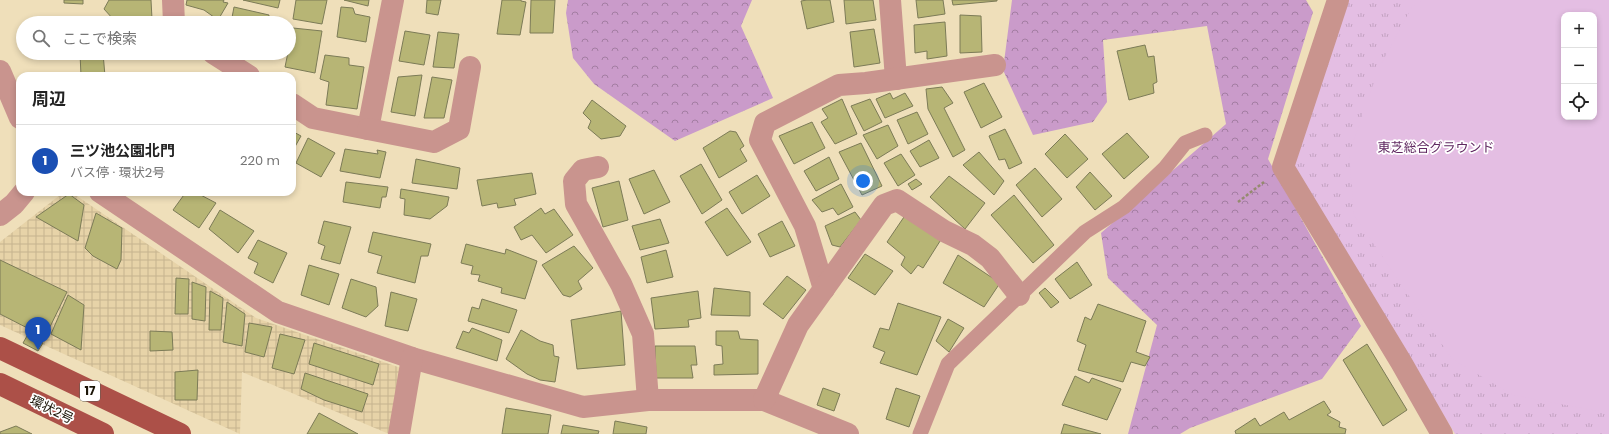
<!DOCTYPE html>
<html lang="ja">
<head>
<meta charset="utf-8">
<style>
	:root { --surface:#fff; --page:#f6f6f6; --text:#222; --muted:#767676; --line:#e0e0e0; --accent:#7c3aed }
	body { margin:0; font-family:Poppins,"Noto Sans JP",sans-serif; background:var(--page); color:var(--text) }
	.controls { position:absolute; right:12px; top:12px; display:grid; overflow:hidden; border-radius:8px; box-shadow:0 2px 6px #0003 }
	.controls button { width:36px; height:36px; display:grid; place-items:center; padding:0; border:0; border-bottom:1px solid var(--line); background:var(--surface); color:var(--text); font:20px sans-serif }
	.you { position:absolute; left:863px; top:181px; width:14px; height:14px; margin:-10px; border:3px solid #fff; border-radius:50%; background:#1a73e8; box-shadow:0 0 0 6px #1a73e833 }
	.badge { display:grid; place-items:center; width:26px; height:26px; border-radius:50%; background:var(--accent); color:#fff; font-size:13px; font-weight:700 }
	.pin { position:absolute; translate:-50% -33px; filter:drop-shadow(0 1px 2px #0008) }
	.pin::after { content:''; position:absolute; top:21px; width:14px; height:12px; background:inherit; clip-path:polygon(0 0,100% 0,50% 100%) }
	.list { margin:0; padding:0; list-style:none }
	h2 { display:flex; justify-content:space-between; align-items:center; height:52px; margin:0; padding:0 16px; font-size:17px }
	h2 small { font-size:13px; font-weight:400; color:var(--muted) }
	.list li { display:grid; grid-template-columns:26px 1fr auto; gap:12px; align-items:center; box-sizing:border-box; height:72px; padding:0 16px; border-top:1px solid var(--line) }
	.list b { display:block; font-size:15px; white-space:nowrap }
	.list p { margin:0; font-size:13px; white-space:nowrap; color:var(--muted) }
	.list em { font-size:13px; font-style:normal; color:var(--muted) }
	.icon { flex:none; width:22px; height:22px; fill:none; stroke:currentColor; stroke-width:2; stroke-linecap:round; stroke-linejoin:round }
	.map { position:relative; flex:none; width:1609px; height:434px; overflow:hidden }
	.search { position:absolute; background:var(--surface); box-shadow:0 2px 6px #0003; left:16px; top:16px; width:280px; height:44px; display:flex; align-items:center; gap:10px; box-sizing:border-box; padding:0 14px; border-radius:22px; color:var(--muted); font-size:15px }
	.panel { position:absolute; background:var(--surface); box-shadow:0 2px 6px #0003; left:16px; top:72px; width:280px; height:124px; border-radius:12px }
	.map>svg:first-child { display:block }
	.industrial { fill:url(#industrial-grid) }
	.forest { fill:url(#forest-crowns) }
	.park { fill:url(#park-tufts); fill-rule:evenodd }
	.garden { fill:#e4bee3; fill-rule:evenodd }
	.building { fill:#b7b575; stroke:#7c7b57 }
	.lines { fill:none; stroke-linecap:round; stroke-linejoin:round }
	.path { stroke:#958a6f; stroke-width:2.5; stroke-dasharray:3 2; stroke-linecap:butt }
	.service { stroke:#c9948e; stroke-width:15 }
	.minor { stroke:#c9948e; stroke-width:22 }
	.tertiary { stroke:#c9948e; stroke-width:22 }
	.primary { stroke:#ac5048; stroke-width:22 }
	.labels { text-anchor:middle; stroke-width:3.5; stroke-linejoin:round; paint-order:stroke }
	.shield { fill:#fff; stroke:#5f5a51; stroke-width:1 }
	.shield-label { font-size:12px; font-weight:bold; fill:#1a1407 }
	.park-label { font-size:13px; fill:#602861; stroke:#fff }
	.street-label { font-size:13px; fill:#1a1407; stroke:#fff }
</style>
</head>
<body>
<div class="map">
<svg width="1609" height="434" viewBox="0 0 1609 434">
	<defs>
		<pattern id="industrial-grid" width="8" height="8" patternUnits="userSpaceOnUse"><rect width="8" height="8" fill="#e7d3a8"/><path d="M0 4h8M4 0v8" fill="none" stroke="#c6b48f"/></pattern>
		<pattern id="forest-crowns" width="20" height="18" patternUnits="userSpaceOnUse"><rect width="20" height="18" fill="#ca9bca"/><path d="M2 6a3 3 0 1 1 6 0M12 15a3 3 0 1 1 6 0" fill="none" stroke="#a37da2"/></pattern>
		<pattern id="park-tufts" width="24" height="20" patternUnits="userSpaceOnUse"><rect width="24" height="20" fill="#e4bee3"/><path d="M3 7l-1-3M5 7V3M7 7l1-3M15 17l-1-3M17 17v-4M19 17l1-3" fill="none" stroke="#c3a2c1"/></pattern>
	</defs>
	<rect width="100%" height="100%" fill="#efdfba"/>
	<!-- industrial -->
	<polygon class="industrial" points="71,192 256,318 401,368 389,434 242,372 240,434 0,325 0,242 60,195"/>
	<!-- forest -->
	<g class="forest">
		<polygon points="568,0 752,0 741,26 773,98 675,141 594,84 573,58 566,13"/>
		<polygon points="1012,0 1306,0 1313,12 1268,159 1361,326 1322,379 1190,428 1180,434 1128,434 1157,325 1108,278 1101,233 1226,124 1207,26 1103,40 1107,102 1093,122 1033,135 1003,70"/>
	</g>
	<!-- park -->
	<path class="park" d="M1346,0H1609V434H1455L1290,162ZM1564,15H1594V117H1564Z"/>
	<!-- garden -->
	<path class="garden" d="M1423,0H1609V410L1597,411L1513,395L1452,359L1354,215L1349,154L1379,68L1412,7ZM1564,15H1594V117H1564Z"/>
	<!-- building -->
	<g class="building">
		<polygon points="64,0 83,0 83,4 64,3"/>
		<polygon points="109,0 151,0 152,19 144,23 115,23 113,19 104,9"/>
		<polygon points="187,0 224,0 223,2 228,3 218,20 204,10 186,5"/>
		<polygon points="243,0 280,0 278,8"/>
		<polygon points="296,0 327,0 322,24 293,19"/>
		<polygon points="344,0 369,0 368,6"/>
		<polygon points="427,0 441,0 438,15 426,13"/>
		<polygon points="502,0 521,0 521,1 526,2 520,35 497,34"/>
		<polygon points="531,0 555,0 553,33 530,33"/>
		<polygon points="807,0 830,0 834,22 807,29 801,1"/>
		<polygon points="844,0 873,0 876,20 846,24"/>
		<polygon points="916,0 943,0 945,14 918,18"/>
		<polygon points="952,0 997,0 997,1 953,5"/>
		<polygon points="234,7 269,15 268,23 231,23"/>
		<polygon points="341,7 353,8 355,14 370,17 366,42 337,37"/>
		<polygon points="960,15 981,16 982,52 960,53"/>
		<polygon points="57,17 88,17 89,23 57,23"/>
		<polygon points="945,22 947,56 927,59 927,51 915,53 914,25"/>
		<polygon points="293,28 322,31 315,73 285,67"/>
		<polygon points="874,29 880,63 854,67 850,32"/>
		<polygon points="405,31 430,35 424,65 399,61"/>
		<polygon points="438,32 459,34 454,68 433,67"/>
		<polygon points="1145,45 1148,57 1154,56 1157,82 1153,84 1154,93 1129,100 1117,51"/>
		<polygon points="80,53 103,53 105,76 81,76"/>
		<polygon points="325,55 349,58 349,65 364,67 357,109 326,105 329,82 320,79"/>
		<polygon points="422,75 415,116 391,112 398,77"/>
		<polygon points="432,77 452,80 444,118 424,118"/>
		<polygon points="984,83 1002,117 981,128 964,92"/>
		<polygon points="942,87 953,103 944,108 965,150 953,157 928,109 926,89"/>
		<polygon points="890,93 893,99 905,93 913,106 885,118 876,99"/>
		<polygon points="842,99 857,134 835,144 821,122 828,118 822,109"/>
		<polygon points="870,99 882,122 864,131 851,106"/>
		<polygon points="592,100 626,126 620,136 601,139 588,128 591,121 583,113"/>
		<polygon points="917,112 928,134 908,144 897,120"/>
		<polygon points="812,122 825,148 794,164 779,136"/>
		<polygon points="888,125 898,146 877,159 863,135"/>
		<polygon points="1005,129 1022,163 1009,169 1005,159 999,160 989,136"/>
		<polygon points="292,131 301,136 292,152"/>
		<polygon points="730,131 736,132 744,146 740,149 747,161 719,178 703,148"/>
		<polygon points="1127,133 1149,157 1124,179 1102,154"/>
		<polygon points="1065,134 1088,159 1067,178 1045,154"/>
		<polygon points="308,138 335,153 321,177 296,163"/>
		<polygon points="929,140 939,158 920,167 910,151"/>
		<polygon points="861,143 882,186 862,195 839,152"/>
		<polygon points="345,149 378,154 377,150 386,152 380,178 340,171"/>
		<polygon points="979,152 1004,181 994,195 963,165"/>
		<polygon points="901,154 915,175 898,186 884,163"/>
		<polygon points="829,157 839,179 816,191 804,171"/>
		<polygon points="416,159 460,168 457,189 412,183"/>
		<polygon points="701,164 722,200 702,214 680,176"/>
		<polygon points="1035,168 1062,199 1042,217 1016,185"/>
		<polygon points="654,170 670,202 644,214 629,179"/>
		<polygon points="1090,172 1112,196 1095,210 1076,187"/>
		<polygon points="532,173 536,194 514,199 516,205 498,208 497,203 482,206 477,180"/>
		<polygon points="757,175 770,196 742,214 729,192"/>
		<polygon points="949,176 985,203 965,229 930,197"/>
		<polygon points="916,179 922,184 912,190 908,184"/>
		<polygon points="619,181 628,220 603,227 592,188"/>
		<polygon points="346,182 388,187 386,197 382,197 380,208 343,202"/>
		<polygon points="841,184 853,207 838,215 833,208 822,212 812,200"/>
		<polygon points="401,189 449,197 447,206 430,219 404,215 405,199 400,198"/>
		<polygon points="186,192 195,192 216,203 199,228 173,210"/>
		<polygon points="69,194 84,205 78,241 36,217"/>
		<polygon points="1014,195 1054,245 1033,263 991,215"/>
		<polygon points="541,208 545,214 554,209 573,235 546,253 532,235 521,240 514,227"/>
		<polygon points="727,208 751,242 727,256 705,222"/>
		<polygon points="220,210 254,231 238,253 209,229"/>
		<polygon points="855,212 861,220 840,247 832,245 825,226"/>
		<polygon points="96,213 122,228 121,260 117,269 93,256 85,248"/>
		<polygon points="906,214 942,238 923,268 918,265 911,274 901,265 905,257 887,242"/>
		<polygon points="660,219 669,243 640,250 632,226"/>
		<polygon points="324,221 351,227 340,264 321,259 325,246 318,243"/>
		<polygon points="782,221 795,246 770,257 758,234"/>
		<polygon points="373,232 431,244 428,256 421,256 415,283 377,273 382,256 368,252"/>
		<polygon points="258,240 287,253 273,283 254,273 258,263 248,258"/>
		<polygon points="466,244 505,254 506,249 537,261 525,299 501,293 502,288 478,281 480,275 471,274 473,266 461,263"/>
		<polygon points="574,246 593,268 578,281 582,289 570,297 563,295 542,265"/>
		<polygon points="666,250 673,277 647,283 641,257"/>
		<polygon points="865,254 893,271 875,295 848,278"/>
		<polygon points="958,255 1000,283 984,307 943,283"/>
		<polygon points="0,260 67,292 45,337 0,314"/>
		<polygon points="1077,262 1092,285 1070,299 1055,279"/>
		<polygon points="309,265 339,274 329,305 301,295"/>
		<polygon points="787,276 806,290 783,319 763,304"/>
		<polygon points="176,278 189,279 188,314 175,314"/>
		<polygon points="351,279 376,287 378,306 366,317 342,308"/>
		<polygon points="192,282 206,287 205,321 192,319"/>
		<polygon points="714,288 750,292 750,316 711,315"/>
		<polygon points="1045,288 1059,302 1051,308 1039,293"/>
		<polygon points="210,291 223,298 221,330 209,330"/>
		<polygon points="698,291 701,318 688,320 689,327 655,329 651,298"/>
		<polygon points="391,292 417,299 408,331 385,326"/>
		<polygon points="68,295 84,305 81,350 51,334"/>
		<polygon points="482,299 517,310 509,333 468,321 472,307 479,309"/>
		<polygon points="227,302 245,314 242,346 223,342"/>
		<polygon points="898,303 941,317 917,375 880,363 885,352 873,347 880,328 889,330"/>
		<polygon points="1098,304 1146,321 1136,352 1150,357 1145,366 1131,362 1123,382 1078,370 1086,345 1077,341 1085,317 1091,320"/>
		<polygon points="621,311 625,365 577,369 571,320"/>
		<polygon points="948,319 964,328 949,352 936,341"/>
		<polygon points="249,323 272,327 264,357 245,352"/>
		<polygon points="472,328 502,340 497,361 456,348 463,331 469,333"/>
		<polygon points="521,330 540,341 553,345 554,356 559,357 555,382 540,380 527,374 506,359"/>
		<polygon points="150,331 172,332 173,350 150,351"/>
		<polygon points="716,331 738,331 740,339 758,340 758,374 714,375 714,365 723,364 722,346 716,345"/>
		<polygon points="280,334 305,340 294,374 272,368"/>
		<polygon points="27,336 43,343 38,351 23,343"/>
		<polygon points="314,343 379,364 373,385 309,364"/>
		<polygon points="1367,344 1407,410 1383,426 1343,360"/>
		<polygon points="655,346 695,346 697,365 691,365 693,378 656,378"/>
		<polygon points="198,370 197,400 175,400 175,372"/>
		<polygon points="305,373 368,394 362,412 324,400 301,389"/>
		<polygon points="1075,376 1089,383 1092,378 1121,389 1107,420 1062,405"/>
		<polygon points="823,388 840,394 834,411 817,405"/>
		<polygon points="896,388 920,396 909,427 886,419"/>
		<polygon points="1324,401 1331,412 1327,415 1340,422 1339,427 1346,429 1345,434 1236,434 1235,431 1255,418 1260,426 1284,412 1289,420"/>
		<polygon points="506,408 551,415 548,434 502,434"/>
		<polygon points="319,413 358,434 307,434"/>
		<polygon points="615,421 647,427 646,434 613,434"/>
		<polygon points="1064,424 1101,434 1061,434"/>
		<polygon points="563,425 599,431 598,434 561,434"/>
		<polygon points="16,426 32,434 0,434 0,432"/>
	</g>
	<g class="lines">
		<!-- path -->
		<polyline class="path" points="1238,202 1264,182"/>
		<!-- service -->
		<polyline class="service" points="920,434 948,364 1085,232 1124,207 1165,168 1185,143 1205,135"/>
		<!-- minor -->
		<g class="minor">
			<polyline points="173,0 174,23"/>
			<polyline points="890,0 896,79"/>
			<polyline points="1338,0 1283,167 1401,362 1442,434"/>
			<polyline points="213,53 249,76"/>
			<polyline points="292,104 313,118 368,129 393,0"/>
			<polyline points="368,129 434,142 459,129 470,67"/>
			<polyline points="598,167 583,170 574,181 576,204 621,284 643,334 648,400"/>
			<polyline points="100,192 278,312 412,358 583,407 648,400 764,400 848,434"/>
			<polyline points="824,289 805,226 760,140 765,123 839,85 866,83 995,65"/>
			<polyline points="764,400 798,325 884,205 897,200 944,231 973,245 990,258 1019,295"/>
			<polyline points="399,434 412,358"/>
		</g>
		<!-- tertiary -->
		<g class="tertiary">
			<polyline points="0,71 20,118"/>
			<polyline points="0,215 14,204 24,192"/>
		</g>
		<!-- primary -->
		<g class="primary">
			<polyline points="0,348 180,434"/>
			<polyline points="0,384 103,434"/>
		</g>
	</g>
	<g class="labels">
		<!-- shield labels -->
		<rect class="shield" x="80" y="381" width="20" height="20" rx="3"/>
		<g class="shield-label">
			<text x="90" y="395">17</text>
		</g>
		<!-- park labels -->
		<g class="park-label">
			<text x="1436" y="152">東芝総合グラウンド</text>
		</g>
		<!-- street labels -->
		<g class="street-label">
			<text transform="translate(52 409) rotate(26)" y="5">環状2号</text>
		</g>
	</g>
</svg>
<div class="controls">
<button>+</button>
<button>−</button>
<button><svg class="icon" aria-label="locate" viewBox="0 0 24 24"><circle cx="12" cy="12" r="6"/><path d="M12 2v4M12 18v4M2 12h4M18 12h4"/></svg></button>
</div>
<div class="you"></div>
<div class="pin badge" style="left:38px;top:350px;background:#1a4fb4">1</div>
<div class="search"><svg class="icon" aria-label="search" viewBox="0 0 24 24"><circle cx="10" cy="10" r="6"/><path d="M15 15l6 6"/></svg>ここで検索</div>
<section class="panel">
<h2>周辺<small></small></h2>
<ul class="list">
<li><span class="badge" style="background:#1a4fb4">1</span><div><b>三ツ池公園北門</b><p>バス停 · 環状2号</p></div><em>220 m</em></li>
</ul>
</section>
</div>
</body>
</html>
